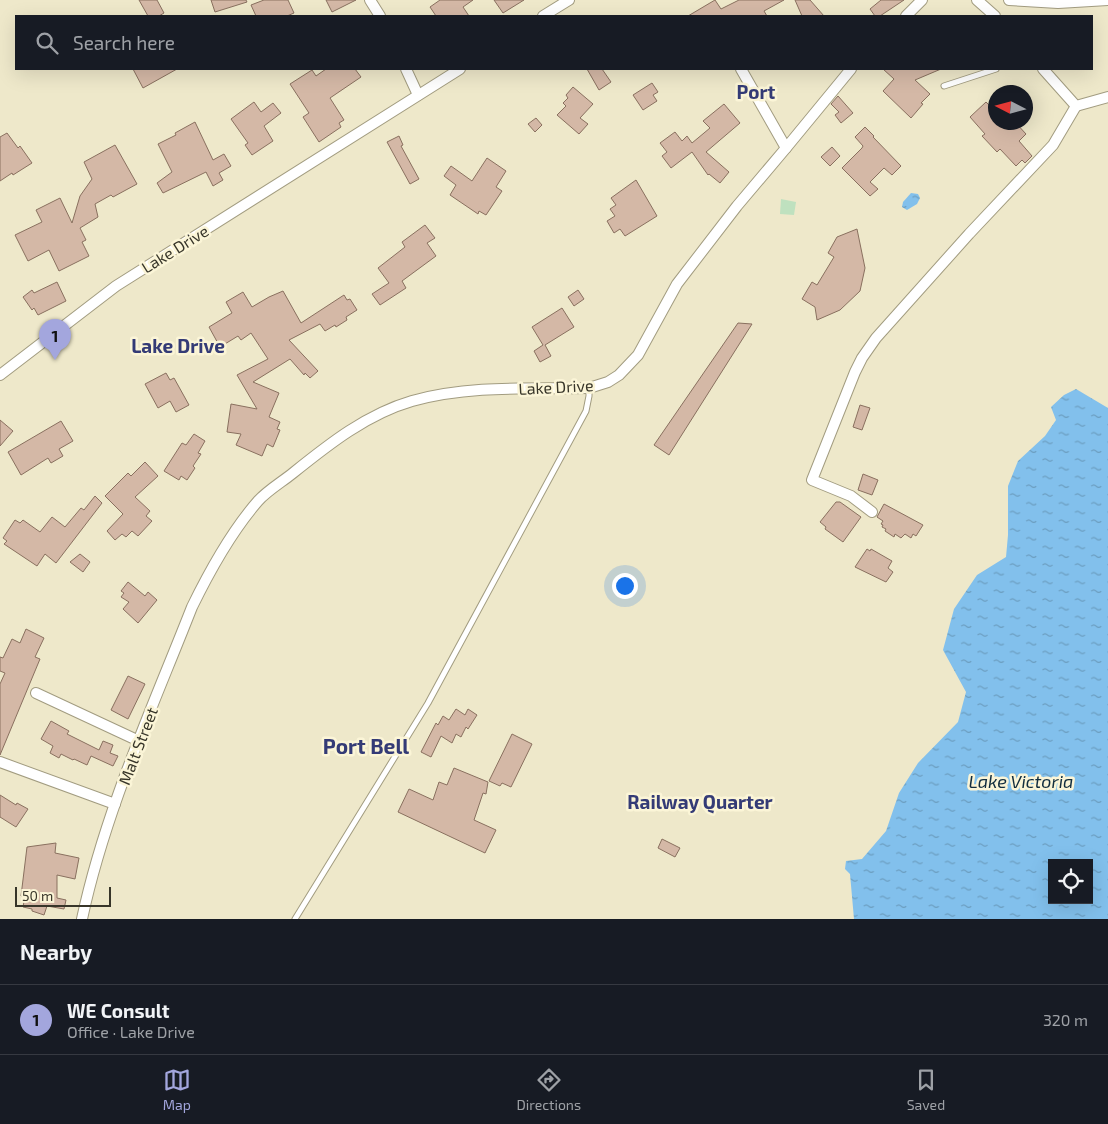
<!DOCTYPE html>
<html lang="en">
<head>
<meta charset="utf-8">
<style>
	:root { --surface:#171b24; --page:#20242c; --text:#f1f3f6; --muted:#9ea1a6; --line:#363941; --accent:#a3a6dd }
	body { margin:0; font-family:"Exo 2",sans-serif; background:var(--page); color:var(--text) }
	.controls { position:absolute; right:15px; bottom:15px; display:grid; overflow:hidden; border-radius:0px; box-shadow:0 5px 20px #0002 }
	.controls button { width:45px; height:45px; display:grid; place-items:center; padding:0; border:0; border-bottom:1px solid var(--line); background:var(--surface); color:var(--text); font:25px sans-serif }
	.compass { position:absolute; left:988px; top:85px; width:45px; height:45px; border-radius:50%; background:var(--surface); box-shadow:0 5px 20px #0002; rotate:276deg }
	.scale { position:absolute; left:15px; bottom:12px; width:96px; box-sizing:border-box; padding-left:5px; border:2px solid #373529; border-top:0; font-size:14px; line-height:18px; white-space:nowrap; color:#373529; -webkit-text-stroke:4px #fbf5d7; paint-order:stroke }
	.you { position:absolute; left:624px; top:585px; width:18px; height:18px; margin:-12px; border:4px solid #fff; border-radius:50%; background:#1a73e8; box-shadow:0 0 0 8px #1a73e833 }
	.badge { display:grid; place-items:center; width:32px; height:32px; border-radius:50%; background:var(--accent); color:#111; font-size:16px; font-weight:700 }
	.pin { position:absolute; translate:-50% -41px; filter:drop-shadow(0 1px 2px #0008) }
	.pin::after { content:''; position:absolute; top:26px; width:18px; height:15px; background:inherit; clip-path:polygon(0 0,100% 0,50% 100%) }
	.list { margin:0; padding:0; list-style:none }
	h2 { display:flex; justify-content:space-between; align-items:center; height:65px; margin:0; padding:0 20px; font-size:21px }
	h2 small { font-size:16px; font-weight:400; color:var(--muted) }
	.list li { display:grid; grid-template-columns:32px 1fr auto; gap:15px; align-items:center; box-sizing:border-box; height:70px; padding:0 20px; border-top:1px solid var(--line) }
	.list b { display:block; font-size:19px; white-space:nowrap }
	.list p { margin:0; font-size:16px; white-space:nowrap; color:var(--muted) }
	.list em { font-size:16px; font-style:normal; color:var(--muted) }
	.icon { flex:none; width:28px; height:28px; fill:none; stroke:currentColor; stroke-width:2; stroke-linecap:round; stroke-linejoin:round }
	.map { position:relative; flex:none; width:1108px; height:919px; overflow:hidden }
	.search { position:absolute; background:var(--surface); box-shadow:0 5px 20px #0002; left:15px; right:15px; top:15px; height:55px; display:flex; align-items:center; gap:12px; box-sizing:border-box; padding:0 18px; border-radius:0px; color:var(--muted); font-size:19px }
	.sheet { height:135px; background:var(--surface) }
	nav { display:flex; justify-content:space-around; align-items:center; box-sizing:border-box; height:70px; border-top:1px solid var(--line); background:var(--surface); font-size:14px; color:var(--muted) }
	nav a { display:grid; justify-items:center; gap:2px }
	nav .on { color:var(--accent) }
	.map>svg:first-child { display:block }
	.green { fill:#bfe1bf }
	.water { fill:url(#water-ripples); fill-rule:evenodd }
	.building { fill:#d4b8a6; stroke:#89705f }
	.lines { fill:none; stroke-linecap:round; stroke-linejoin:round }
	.service-casing { stroke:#a29c80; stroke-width:7 }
	.minor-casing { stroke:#a29c80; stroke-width:12 }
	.service { stroke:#fff; stroke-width:5 }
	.minor { stroke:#fff; stroke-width:10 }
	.labels { text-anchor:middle; stroke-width:5; stroke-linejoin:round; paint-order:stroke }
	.street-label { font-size:16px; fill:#373529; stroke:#fbf5d7 }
	.water-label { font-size:18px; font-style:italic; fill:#112d3f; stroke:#fbf5d7 }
	.quarter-label { font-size:19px; font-weight:bold; fill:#343b76; stroke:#fbf5d7 }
	.district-label { font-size:21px; font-weight:bold; fill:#343b76; stroke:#fbf5d7 }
</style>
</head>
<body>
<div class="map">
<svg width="1108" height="919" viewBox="0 0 1108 919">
	<defs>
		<pattern id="water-ripples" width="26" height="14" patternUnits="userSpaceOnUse" patternTransform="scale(1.25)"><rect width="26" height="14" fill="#82c0ec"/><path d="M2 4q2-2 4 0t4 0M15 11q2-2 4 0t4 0" fill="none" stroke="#6b9dbf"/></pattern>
	</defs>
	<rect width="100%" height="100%" fill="#eee8ca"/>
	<!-- green -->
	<polygon class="green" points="781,199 796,202 794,215 780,214"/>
	<!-- water -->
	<g class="water">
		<polygon points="911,193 918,194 920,198 917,204 907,210 902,207 903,202"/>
		<path d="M1076,389L1108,408V919H854L850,874L845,869L846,861L862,859L886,831L899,793L918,763L958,722L966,692L943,650L954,609L977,575L1006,557L1008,535V486L1018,461L1045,436L1056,420L1051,407L1064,395ZM1052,863H1089V900H1052Z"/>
	</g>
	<!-- building -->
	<g class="building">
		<polygon points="139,0 157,0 164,13 159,16 148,16"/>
		<polygon points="211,0 246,0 247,2 215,12"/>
		<polygon points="264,0 288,0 294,13 287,16 256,16 251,5"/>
		<polygon points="326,0 356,0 332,12"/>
		<polygon points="440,0 473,0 463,7 469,16 436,16 430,7"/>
		<polygon points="494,0 524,0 503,13"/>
		<polygon points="715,0 721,9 739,0 784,0 764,11 767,16 688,16"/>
		<polygon points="795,0 810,0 824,16 802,16"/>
		<polygon points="881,0 904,0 880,16 875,16 870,9"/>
		<polygon points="133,69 177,69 143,88"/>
		<polygon points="326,69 355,69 361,77 330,98 344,120 339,123 341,127 319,142 303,117 309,113 290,84 312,70 316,76"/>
		<polygon points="587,69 602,69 611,82 599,90"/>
		<polygon points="883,69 941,69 915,80 930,94 921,103 923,104 911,118 883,91 894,79"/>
		<polygon points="652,83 658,92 653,95 657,101 643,110 633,95"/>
		<polygon points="573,87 593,104 580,118 588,124 579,134 557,115 566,106 563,103 568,98 566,95"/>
		<polygon points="838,96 853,113 841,123 835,115 839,112 831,104"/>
		<polygon points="254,102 261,112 273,103 281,113 264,126 273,141 252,155 245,145 248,143 231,119"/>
		<polygon points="986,102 996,112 996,122 1015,122 1026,134 1019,141 1032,156 1025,163 1022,160 1016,166 1000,149 997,152 982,136 985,134 970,117"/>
		<polygon points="724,104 740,123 706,152 729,172 720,183 709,174 708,175 692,152 671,168 662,156 667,152 660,143 675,132 682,141 687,136 692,143 710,128 703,121"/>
		<polygon points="536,118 542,125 535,132 528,124"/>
		<polygon points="195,122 213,160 224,154 231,166 219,173 223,180 213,186 206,172 163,193 157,183 172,172 158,144 176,135 175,133"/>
		<polygon points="865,127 874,136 873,137 901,166 892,175 884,168 870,182 878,189 870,196 842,168 862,148 863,146 855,137"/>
		<polygon points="7,133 18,148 20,146 32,163 13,175 12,173 0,181 0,137"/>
		<polygon points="399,136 403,145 401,146 419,179 410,184 387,142"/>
		<polygon points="115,145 137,184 113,197 111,195 95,204 98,217 80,228 86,240 82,242 89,256 59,271 49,250 28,261 15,235 42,222 36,210 60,198 72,223 80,196 92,179 84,162"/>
		<polygon points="832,147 840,156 830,166 821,157"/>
		<polygon points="487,158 506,171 496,187 502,191 486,215 479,211 478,214 450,195 456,185 444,176 451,166 472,181"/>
		<polygon points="636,180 657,216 625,236 620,229 614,233 607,221 615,216 610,209 616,205 611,198"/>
		<polygon points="425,225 435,238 427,243 436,256 402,281 406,288 380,305 372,294 389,283 378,268 405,247 402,242"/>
		<polygon points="857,229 865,268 860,291 840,310 817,320 815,307 802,299 812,282 817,285 834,257 828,253 837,237"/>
		<polygon points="57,282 66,301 38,315 34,308 32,310 23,297 32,290 34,293"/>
		<polygon points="578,290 584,299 574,306 568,297"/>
		<polygon points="283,291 301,323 344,295 347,300 350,299 357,310 346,317 347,320 336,327 335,325 325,331 320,324 289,340 318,371 310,378 305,373 304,375 290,359 253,382 279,393 269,417 280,422 277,429 280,430 273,447 267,444 262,456 236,445 241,434 227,432 231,404 257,409 237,375 268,359 251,333 241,340 238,336 220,347 209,327 232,313 226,302 243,292 252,307 269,297"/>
		<polygon points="562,308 574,327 545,345 551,356 540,362 534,351 543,345 532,327"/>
		<polygon points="738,323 752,324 669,455 654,445"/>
		<polygon points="166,373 170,380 174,378 189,405 176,412 170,401 158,408 145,384"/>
		<polygon points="860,405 870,408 862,430 853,427"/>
		<polygon points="0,420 13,431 0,446"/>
		<polygon points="61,421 73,441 59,449 63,456 51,463 48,458 21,475 8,452"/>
		<polygon points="194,434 205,441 198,453 201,454 193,466 195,468 187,480 181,476 179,480 164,471 182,443 186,445"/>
		<polygon points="145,462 158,476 135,497 150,511 146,516 152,521 138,536 132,531 126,537 122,534 115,540 107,531 123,514 105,496 128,473 131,476"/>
		<polygon points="863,474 878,480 872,495 858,490"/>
		<polygon points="95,496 102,503 56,563 45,554 37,566 4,544 7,541 3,538 15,520 20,523 23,520 40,532 52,517 65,527 81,508 84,510"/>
		<polygon points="836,502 840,502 861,517 843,542 825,529 826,527 820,522"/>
		<polygon points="884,504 923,525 916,536 913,534 911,538 905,534 901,538 895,534 894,537 885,531 886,529 882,527 883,525 881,524 883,521 877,517"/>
		<polygon points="867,549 870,551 871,549 892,561 888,568 893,572 886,582 855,567"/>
		<polygon points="80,554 90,562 83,572 70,562"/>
		<polygon points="128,582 145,596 148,592 157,600 138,623 123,609 129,602 121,597 124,593 121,591"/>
		<polygon points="26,629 44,638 35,657 40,659 0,755 0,684 5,673 0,671 0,657 3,658 12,639 20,643"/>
		<polygon points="128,676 145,684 128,719 111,710"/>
		<polygon points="456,709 465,715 468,709 477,715 468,729 466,727 461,737 456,734 452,743 441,736 431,757 421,752 436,723 438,725 443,716 449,720"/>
		<polygon points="51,721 69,731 67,734 99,750 103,741 113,745 110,753 118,756 113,766 91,756 87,765 74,759 73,760 61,754 59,758 50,753 53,746 41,739"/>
		<polygon points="512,734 532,744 511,787 502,783 500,786 489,781"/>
		<polygon points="454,768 488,782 486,794 483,793 474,820 496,830 485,853 398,812 409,789 433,800 439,782 447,785"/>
		<polygon points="0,795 16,805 17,803 28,809 16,827 0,817"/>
		<polygon points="662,839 680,848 675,857 658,848"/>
		<polygon points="56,843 55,853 79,858 75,879 57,875 57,898 66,900 64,909 47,906 44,915 32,911 32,909 23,907 25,896 21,896 27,847"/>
	</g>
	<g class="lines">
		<defs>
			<g id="service">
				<polyline points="944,86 996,69"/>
				<polyline points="295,919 428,703 586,411 589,396 589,388"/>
			</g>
			<g id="minor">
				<polyline points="370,0 380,16"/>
				<polyline points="977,0 995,16"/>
				<polyline points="1009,0 1058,3 1108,0"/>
				<polyline points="543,16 569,0"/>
				<polyline points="906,16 922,0"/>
				<polyline points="406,69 418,95"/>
				<polyline points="741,69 786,148"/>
				<polyline points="1043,69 1076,106 1108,97"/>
				<polyline points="0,375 116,286 460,69"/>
				<polyline points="872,512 851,496 812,480 855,372 862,358 876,338 969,234 1053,145 1076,106"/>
				<polyline points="36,693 139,741"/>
				<polyline points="0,762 115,804"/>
				<path d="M82,919C105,811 152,709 192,607C210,570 231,532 258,501C268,490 282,482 293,473C329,444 367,414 412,401C469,385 530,389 589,388L608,382L619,375L638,355L677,284L737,206L786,148L851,69"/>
			</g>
		</defs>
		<!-- service casing -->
		<use href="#service" class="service-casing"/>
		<!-- minor casing -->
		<use href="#minor" class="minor-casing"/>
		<!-- service -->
		<use href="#service" class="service"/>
		<!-- minor -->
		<use href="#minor" class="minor"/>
	</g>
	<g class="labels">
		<!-- street labels -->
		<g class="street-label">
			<text transform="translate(175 249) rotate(-32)" y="6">Lake Drive</text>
			<text transform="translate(556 387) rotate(-3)" y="6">Lake Drive</text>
			<text transform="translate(138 746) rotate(-69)" y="6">Malt Street</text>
		</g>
		<!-- water labels -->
		<g class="water-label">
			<text x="1021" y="788">Lake Victoria</text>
		</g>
		<!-- quarter labels -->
		<g class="quarter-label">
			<text x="756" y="99">Port</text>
			<text x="178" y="353">Lake Drive</text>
			<text x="700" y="809">Railway Quarter</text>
		</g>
		<!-- district labels -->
		<g class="district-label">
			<text x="366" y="754">Port Bell</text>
		</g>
	</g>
</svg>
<div class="controls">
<button><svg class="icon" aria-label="locate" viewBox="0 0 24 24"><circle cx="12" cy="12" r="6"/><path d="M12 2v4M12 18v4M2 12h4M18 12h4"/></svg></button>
</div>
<svg class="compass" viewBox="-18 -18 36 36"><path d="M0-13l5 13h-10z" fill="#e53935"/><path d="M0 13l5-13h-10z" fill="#9ea1a6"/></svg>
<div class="scale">50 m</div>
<div class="you"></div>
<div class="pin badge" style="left:55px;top:360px">1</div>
<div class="search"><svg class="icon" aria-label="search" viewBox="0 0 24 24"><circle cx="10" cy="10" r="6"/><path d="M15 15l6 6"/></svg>Search here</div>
</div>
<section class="sheet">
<h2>Nearby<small></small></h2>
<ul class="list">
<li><span class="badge">1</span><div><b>WE Consult</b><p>Office · Lake Drive</p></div><em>320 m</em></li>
</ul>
</section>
<nav>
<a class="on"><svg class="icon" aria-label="map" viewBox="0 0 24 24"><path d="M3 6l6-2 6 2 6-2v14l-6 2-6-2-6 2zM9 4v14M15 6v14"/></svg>Map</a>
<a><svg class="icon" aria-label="directions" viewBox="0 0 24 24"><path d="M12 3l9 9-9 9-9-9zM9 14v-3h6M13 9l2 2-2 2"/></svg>Directions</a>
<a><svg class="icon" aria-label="saved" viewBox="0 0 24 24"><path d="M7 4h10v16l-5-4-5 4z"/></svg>Saved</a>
</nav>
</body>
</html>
